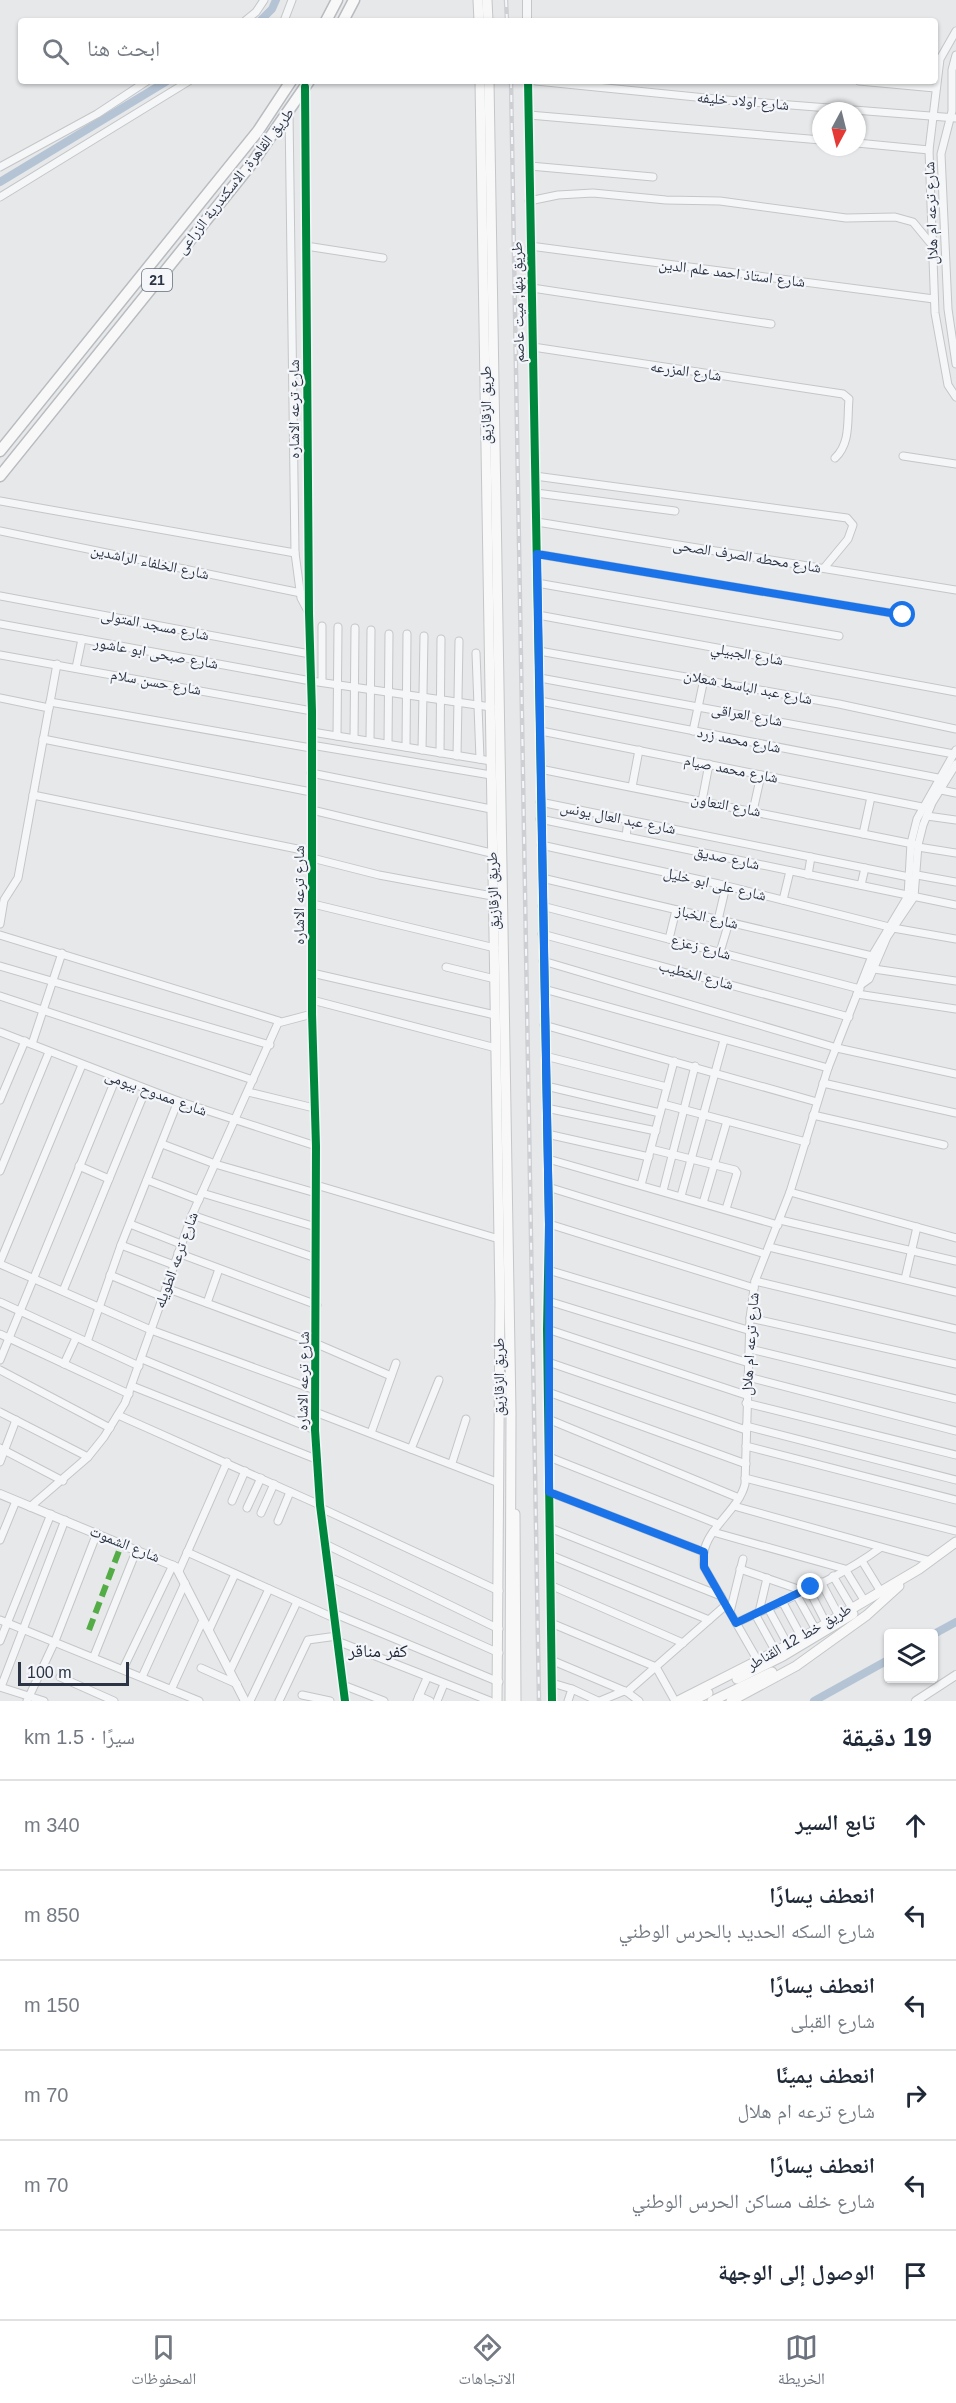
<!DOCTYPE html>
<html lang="ar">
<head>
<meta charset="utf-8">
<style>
	:root { --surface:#fff; --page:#f2f2f3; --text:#1f2937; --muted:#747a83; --line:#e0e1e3; --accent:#6c737f }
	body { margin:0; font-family:Arial,"Noto Naskh Arabic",sans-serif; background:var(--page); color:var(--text); direction:rtl }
	.controls { position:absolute; right:18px; bottom:18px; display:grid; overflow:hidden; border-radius:6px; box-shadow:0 2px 4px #0004 }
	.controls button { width:54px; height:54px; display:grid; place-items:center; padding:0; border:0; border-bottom:2px solid var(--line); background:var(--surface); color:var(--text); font:30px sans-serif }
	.compass { position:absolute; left:812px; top:102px; width:54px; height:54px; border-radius:50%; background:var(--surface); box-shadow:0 2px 4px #0004; rotate:187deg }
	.scale { position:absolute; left:18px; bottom:15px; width:111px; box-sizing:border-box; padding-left:6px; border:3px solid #2b3445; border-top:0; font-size:16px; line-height:21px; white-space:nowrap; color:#2b3445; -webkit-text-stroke:4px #f4f6f9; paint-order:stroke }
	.stop { position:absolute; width:18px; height:18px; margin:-14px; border:4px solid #1a73e8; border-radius:50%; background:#fff }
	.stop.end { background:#1a73e8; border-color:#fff; box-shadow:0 2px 6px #0008 }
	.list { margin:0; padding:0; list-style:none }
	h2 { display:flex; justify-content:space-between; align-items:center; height:78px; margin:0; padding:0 24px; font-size:26px }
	h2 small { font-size:20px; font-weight:400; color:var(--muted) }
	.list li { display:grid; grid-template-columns:39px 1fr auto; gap:18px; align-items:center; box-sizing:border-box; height:90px; padding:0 24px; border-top:2px solid var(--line) }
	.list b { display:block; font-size:22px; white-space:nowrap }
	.list p { margin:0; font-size:20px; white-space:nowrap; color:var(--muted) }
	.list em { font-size:20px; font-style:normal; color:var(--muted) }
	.icon { flex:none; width:33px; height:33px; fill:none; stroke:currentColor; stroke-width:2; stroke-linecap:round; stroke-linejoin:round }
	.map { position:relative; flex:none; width:956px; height:1701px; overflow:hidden; direction:ltr }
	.search { position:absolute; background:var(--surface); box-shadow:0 2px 4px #0004; left:18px; right:18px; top:18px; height:66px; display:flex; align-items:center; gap:15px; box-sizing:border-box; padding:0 21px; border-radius:6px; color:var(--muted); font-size:22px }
	.sheet { height:618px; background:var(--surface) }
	nav { display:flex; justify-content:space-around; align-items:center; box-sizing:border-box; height:84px; border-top:2px solid var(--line); background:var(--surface); font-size:16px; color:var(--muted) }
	nav a { display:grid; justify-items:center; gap:3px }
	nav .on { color:var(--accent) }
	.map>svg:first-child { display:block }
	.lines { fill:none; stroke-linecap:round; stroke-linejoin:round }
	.canal { stroke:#b4c4d5; stroke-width:8 }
	.minor-casing { stroke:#c4c6c8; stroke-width:9 }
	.tertiary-casing { stroke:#c4c6c8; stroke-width:10 }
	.secondary-casing { stroke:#c4c6c8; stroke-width:11 }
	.trunk-casing { stroke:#b8bbbf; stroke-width:13 }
	.minor { stroke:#f5f6f7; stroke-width:7 }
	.tertiary { stroke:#f5f6f7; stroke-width:8 }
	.secondary { stroke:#f8f8f8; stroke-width:9 }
	.trunk { stroke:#f8f8f8; stroke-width:10 }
	.rail-casing { stroke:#cecfd2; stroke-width:4.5 }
	.rail { stroke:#f4f6f9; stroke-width:2; stroke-dasharray:7; stroke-linecap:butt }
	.quiet { stroke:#54ac47; stroke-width:6; stroke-dasharray:12 6; stroke-linecap:butt }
	.cycleway-casing { stroke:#f4f6f9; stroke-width:11 }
	.cycleway { stroke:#00873e; stroke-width:8 }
	.route { stroke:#1a73e8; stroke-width:8 }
	.labels { text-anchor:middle; stroke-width:4.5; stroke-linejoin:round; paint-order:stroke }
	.shield { fill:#f4f6f9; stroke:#676e7b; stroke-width:1.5 }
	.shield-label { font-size:14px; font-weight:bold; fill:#2b3445 }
	.street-label { font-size:15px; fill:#2b3445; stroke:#f4f6f9 }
	.quarter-label { font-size:18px; fill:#1d2536; stroke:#f4f6f9 }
</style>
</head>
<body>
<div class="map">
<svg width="956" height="1701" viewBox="0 0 956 1701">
	<rect width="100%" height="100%" fill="#e6e8ea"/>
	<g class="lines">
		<!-- canal -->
		<g class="canal">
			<polyline points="260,21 272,9 276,0"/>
			<polyline points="0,182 167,81"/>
			<polyline points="934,1634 956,1622"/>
			<polyline points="814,1701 888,1660"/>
		</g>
		<defs>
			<g id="minor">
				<polyline points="245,21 256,12 264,0"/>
				<polyline points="284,21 292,0"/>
				<polyline points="956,31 940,59 929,150 935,313 946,374 948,385 956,397"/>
				<polyline points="956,55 952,70 952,111 941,154 948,309 956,364"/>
				<polyline points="536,81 726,100 956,118"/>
				<polyline points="859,81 935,88"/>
				<polyline points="305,89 309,613 312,711 312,1014 316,1146 315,1430 320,1505 345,1701"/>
				<polyline points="289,112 295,553 301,598 309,613"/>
				<polyline points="529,115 821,140"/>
				<polyline points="857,143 929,150"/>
				<polyline points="530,166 653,177"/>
				<polyline points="0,167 97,114 147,81"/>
				<polyline points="0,197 189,81"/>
				<polyline points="529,201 558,195 593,193 666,200 720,201 846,218 895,217 913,222 932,245"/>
				<polyline points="306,246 383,258"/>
				<polyline points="530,246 934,299"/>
				<polyline points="532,288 771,324"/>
				<path d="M533,347L843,394L849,399C847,420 851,443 835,458"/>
				<polyline points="903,456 956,464"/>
				<polyline points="535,476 847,518 853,525 848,539 824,568"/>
				<polyline points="536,493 675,511"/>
				<polyline points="0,501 295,553"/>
				<polyline points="537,522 956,590"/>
				<polyline points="0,531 301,593"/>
				<polyline points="537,554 903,615"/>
				<polyline points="537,583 839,636"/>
				<polyline points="0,596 310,654"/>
				<polyline points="538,615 956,692"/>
				<polyline points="0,624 311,681 491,707"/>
				<polyline points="322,626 322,682"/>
				<polyline points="539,651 839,704 956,729"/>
				<polyline points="476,653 480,759"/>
				<polyline points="0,655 312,711"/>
				<polyline points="76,668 82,639"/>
				<polyline points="540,678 954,754"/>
				<polyline points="0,698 49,708"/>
				<polyline points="540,701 938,778"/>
				<polyline points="50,702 311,748"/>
				<polyline points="541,731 922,807"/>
				<polyline points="693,731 704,679"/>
				<polyline points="312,732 491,761"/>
				<polyline points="337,736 338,627"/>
				<polyline points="43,739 311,792"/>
				<polyline points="354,739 355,628"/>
				<polyline points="370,741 371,630"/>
				<polyline points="388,744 389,634"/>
				<polyline points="311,745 491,775"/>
				<polyline points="406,747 407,634"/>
				<polyline points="422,750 424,636"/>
				<polyline points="440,753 441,639"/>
				<polyline points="457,756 459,641"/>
				<polyline points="540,769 918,845"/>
				<polyline points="311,773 491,809"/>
				<polyline points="632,787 639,750"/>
				<polyline points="941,790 956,793"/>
				<polyline points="33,795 312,852"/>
				<polyline points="702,801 709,764"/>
				<polyline points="540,802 909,877"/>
				<polyline points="312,810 491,853"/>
				<polyline points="753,811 761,775"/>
				<polyline points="927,816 956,820"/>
				<polyline points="540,819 956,905"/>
				<polyline points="863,834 871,797"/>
				<polyline points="626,837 628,820"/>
				<polyline points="541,845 719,884 893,928 956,939"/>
				<polyline points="918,847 956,853"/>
				<polyline points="312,858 379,875 492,896"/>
				<polyline points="808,875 811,857"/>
				<polyline points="917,875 956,882"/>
				<polyline points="542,878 872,956"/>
				<polyline points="861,885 865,868"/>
				<polyline points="783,900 790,871"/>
				<polyline points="313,904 495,948"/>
				<polyline points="542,906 860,989"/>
				<polyline points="718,920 726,886"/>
				<polyline points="0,924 4,900 18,878 57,664"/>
				<polyline points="542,934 849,1017"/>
				<polyline points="0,935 279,1021"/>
				<polyline points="669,939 676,910"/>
				<polyline points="720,952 729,922"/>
				<polyline points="543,961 837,1048 956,1074"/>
				<polyline points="0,966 270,1045"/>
				<polyline points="446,967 495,979"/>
				<polyline points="874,969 956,981"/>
				<polyline points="312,973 495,1015"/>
				<polyline points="862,984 869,979 887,937 914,897 918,845 923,825 932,803 956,764"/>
				<polyline points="544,989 828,1068"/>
				<polyline points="857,994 956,1009"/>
				<polyline points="0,996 253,1080"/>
				<polyline points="312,1000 496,1048"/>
				<polyline points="544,1025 817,1102"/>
				<polyline points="0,1032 178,1101 316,1146"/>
				<polyline points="32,1044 62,953"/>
				<polyline points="545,1056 667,1087"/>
				<polyline points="823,1083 956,1113"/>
				<polyline points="546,1086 660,1113"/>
				<polyline points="248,1092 314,1108"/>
				<polyline points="0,1100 25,1041"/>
				<polyline points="663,1104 806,1142"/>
				<polyline points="546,1108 656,1131"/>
				<polyline points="813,1115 944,1145"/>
				<polyline points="547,1134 649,1157"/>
				<polyline points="162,1144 215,1164 316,1193"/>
				<polyline points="651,1149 735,1170 737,1173 726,1209"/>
				<polyline points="548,1159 778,1225"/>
				<polyline points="79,1166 109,1179"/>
				<polyline points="0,1171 49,1052"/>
				<polyline points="147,1180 199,1200"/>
				<polyline points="316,1185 499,1239"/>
				<polyline points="641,1185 674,1061"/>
				<polyline points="548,1187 765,1254"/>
				<polyline points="663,1191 695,1066"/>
				<polyline points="790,1192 956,1238"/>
				<polyline points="202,1193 316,1227"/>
				<polyline points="681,1196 724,1040"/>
				<polyline points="703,1203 727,1121"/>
				<polyline points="192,1215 316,1258"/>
				<polyline points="780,1220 956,1261"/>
				<polyline points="130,1224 181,1244"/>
				<polyline points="549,1224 754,1288"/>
				<polyline points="121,1245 174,1265"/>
				<polyline points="769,1247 956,1292"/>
				<polyline points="178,1253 317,1305"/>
				<polyline points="0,1262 82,1065"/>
				<polyline points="0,1264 151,1330 315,1390"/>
				<polyline points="548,1270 751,1331"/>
				<polyline points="110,1275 163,1297"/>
				<polyline points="905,1279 917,1227"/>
				<polyline points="755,1281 956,1329"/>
				<polyline points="166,1288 317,1344 391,1376"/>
				<polyline points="63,1291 146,1089"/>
				<polyline points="548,1301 749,1363"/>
				<polyline points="0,1302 139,1366"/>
				<polyline points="207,1303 219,1269"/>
				<polyline points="750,1318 956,1364"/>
				<polyline points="547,1329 746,1395"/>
				<polyline points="0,1334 129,1394"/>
				<polyline points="87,1342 121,1245 178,1101"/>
				<polyline points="750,1349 956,1399"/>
				<polyline points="142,1359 315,1430"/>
				<polyline points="0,1360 116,1078"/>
				<polyline points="548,1362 746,1430"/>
				<polyline points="64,1364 76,1338"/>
				<polyline points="0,1370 110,1428"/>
				<polyline points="748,1377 956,1431"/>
				<polyline points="132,1386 316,1459"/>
				<polyline points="548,1392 746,1464"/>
				<polyline points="746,1403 956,1455"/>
				<polyline points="0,1412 88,1457"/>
				<polyline points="315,1412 499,1483"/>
				<polyline points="118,1415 320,1505"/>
				<polyline points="548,1419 739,1498"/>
				<polyline points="746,1426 956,1480"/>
				<polyline points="371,1433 396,1363"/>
				<polyline points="746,1446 956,1500"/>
				<polyline points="0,1448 63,1481"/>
				<polyline points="411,1449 439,1380"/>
				<polyline points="549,1457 718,1524"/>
				<polyline points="0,1462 16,1420"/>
				<polyline points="452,1463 466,1419"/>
				<polyline points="745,1478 956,1531"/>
				<polyline points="549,1492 704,1552"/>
				<polyline points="232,1501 245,1471"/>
				<polyline points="734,1506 931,1561"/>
				<polyline points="30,1507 88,1457 104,1437 125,1403 192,1215 278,1023 312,1014"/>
				<polyline points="247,1508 261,1478"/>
				<polyline points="321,1508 499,1591"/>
				<polyline points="261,1513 274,1484"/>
				<polyline points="278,1521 290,1492"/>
				<polyline points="550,1528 721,1596"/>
				<polyline points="713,1532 845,1569 864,1600"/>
				<polyline points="0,1540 16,1501"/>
				<polyline points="325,1544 499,1629"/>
				<polyline points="187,1552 334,1618"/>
				<polyline points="550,1555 709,1620"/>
				<polyline points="862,1561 881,1592"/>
				<polyline points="740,1569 795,1588 798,1593"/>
				<polyline points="179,1571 227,1462"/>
				<polyline points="833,1576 852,1608"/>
				<polyline points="329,1577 499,1653"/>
				<polyline points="821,1582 839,1616"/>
				<polyline points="550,1585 683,1643"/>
				<polyline points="808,1588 826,1623"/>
				<polyline points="796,1594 816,1630"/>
				<polyline points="782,1601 802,1638"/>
				<polyline points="768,1608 788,1645"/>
				<polyline points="730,1612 743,1559"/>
				<polyline points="759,1612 767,1578"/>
				<polyline points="333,1613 499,1682"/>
				<polyline points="755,1614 776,1652"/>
				<polyline points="0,1620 199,1701"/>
				<polyline points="551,1623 656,1667 675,1701"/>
				<path d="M736,1623C784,1600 837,1580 880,1548"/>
				<polyline points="209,1630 235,1574"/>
				<polyline points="0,1641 51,1514"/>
				<polyline points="337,1641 490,1701"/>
				<polyline points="94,1656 137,1549"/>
				<polyline points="551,1660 627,1692 639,1701"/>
				<path d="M758,1661L704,1567C697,1532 738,1514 745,1484L750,1318L755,1281L790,1192L828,1068L872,956L908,896L911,843L917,819L956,750"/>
				<polyline points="201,1668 237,1684"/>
				<polyline points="123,1669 173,1565"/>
				<polyline points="230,1671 269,1589"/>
				<polyline points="60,1677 114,1701"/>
				<polyline points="142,1677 185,1583"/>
				<polyline points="552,1683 572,1689 598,1701"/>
				<polyline points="343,1685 384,1701"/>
				<polyline points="0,1687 44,1701"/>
				<polyline points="1,1687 65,1520"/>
				<polyline points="171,1690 203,1620"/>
				<polyline points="627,1692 726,1605"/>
				<polyline points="302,1695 330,1701"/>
				<polyline points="419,1696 430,1701"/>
				<polyline points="27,1701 55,1641 97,1533"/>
				<polyline points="250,1701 297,1602"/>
				<polyline points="279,1701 308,1640 337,1636"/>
				<polyline points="417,1701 427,1678"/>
				<polyline points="437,1701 444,1684"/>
				<polyline points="568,1701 572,1689"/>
				<polyline points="600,1701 624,1691"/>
			</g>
			<g id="tertiary">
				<polyline points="527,0 527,21"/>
				<polyline points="528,81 549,1224 547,1329 552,1701"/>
				<polyline points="0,1494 176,1567 245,1701"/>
				<polyline points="916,1701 956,1675"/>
			</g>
			<g id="secondary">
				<polyline points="478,0 479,21"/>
				<polyline points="487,0 488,21"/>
				<polyline points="480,81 500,1300 497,1701"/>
				<polyline points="489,81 511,1413 510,1701"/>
				<polyline points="515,1514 516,1701"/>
				<polyline points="737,1679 783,1656 853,1614"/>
				<polyline points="678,1701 802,1638 919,1569 956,1542"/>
				<polyline points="692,1701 708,1693"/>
				<polyline points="712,1701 772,1672"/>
				<polyline points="731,1701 796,1666 867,1615 899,1586"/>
			</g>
			<g id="trunk">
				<polyline points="326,21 337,0"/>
				<polyline points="343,21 354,0"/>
				<polyline points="0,451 258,131 291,81"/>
				<polyline points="0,476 253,162 309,81"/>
			</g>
		</defs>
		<!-- minor casing -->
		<use href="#minor" class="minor-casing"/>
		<!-- tertiary casing -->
		<use href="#tertiary" class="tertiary-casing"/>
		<!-- secondary casing -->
		<use href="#secondary" class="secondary-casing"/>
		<!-- trunk casing -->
		<use href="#trunk" class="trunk-casing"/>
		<!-- minor -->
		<use href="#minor" class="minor"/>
		<!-- tertiary -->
		<use href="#tertiary" class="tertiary"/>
		<!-- secondary -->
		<use href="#secondary" class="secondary"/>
		<!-- trunk -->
		<use href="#trunk" class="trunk"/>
		<defs>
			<g id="rail">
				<polyline points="506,0 507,21"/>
				<polyline points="511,81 539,1701"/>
			</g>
		</defs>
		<!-- rail casing -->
		<use href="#rail" class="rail-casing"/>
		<!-- rail -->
		<use href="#rail" class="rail"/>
		<!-- quiet -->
		<polyline class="quiet" points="89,1630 122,1543"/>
		<defs>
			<g id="cycleway">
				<polyline points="528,81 549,1224 547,1329 552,1701"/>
				<polyline points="305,87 309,613 312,711 312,1014 316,1146 315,1430 320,1505 345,1701"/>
			</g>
		</defs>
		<!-- cycleway casing -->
		<use href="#cycleway" class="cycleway-casing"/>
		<!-- cycleway -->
		<use href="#cycleway" class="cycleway"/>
	</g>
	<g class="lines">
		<!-- route -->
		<polyline class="route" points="811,1587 736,1623 704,1567 704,1552 549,1492 549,1224 537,554 903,615"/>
	</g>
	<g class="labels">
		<!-- shield labels -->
		<rect class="shield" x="142" y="269" width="30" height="22" rx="4.5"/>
		<g class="shield-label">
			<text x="157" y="285">21</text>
		</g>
		<!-- street labels -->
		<g class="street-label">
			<text transform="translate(743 101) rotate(5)" y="5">شارع اولاد خليفه</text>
			<text transform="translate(235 181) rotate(-52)" y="5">طريق القاهرة, الاسكندرية الزراعى</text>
			<text transform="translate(931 213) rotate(-92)" y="5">شارع ترعه ام هلال</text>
			<text transform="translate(732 273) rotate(7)" y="5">شارع استاذ احمد علم الدين</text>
			<text transform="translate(518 302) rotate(-91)" y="5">طريق بنها, ميت عاصم</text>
			<text transform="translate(686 371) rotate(8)" y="5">شارع المزرعه</text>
			<text transform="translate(486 405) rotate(-90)" y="5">طريق الزقازيق</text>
			<text transform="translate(294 409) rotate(-90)" y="5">شارع ترعه الاشاره</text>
			<text transform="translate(747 556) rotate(9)" y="5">شارع محطه الصرف الصحى</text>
			<text transform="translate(150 562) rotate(12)" y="5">شارع الخلفاء الراشدين</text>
			<text transform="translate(155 625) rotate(11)" y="5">شارع مسجد المتولى</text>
			<text transform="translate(156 653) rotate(10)" y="5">شارع صبحى ابو عاشور</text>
			<text transform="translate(747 654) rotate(10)" y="5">شارع الجبيلي</text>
			<text transform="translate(156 682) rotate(10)" y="5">شارع حسن سلام</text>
			<text transform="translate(748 687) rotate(11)" y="5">شارع عبد الباسط شعلان</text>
			<text transform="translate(747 715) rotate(10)" y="5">شارع العراقى</text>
			<text transform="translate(739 740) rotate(11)" y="5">شارع محمد زرد</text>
			<text transform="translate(731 769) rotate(11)" y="5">شارع محمد صيام</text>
			<text transform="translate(726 805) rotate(11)" y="5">شارع التعاون</text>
			<text transform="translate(618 818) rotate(11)" y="5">شارع عبد العال يونس</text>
			<text transform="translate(727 858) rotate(12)" y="5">شارع صديق</text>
			<text transform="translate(715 884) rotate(13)" y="5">شارع على ابو خليل</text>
			<text transform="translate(493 891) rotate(-92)" y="5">طريق الزقازيق</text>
			<text transform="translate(299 895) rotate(-90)" y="5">شارع ترعه الاشاره</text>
			<text transform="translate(707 917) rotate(13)" y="5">شارع الخباز</text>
			<text transform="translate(701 947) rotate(15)" y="5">شارع زعزع</text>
			<text transform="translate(696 975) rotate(15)" y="5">شارع الخطيب</text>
			<text transform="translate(156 1093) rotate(20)" y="5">شارع ممدوح بيومى</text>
			<text transform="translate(176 1260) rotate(-70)" y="5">شارع ترعه الطويله</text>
			<text transform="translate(750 1344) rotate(-86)" y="5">شارع ترعه ام هلال</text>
			<text transform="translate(499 1377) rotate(-90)" y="5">طريق الزقازيق</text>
			<text transform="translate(303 1381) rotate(-89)" y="5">شارع ترعه الاشاره</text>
			<text transform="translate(125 1544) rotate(22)" y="5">شارع الشموت</text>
			<text transform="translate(799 1637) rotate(-30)" y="5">طريق خط 12 القناطر</text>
		</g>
		<!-- quarter labels -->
		<g class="quarter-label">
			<text x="378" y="1657">كفر مناقر</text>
		</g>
	</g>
</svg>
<div class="controls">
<button><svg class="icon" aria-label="layers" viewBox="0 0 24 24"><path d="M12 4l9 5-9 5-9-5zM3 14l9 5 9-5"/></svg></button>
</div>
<svg class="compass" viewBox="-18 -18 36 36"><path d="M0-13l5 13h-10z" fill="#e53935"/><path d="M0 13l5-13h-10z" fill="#747a83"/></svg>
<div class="scale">100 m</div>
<div class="stop" style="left:903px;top:615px"></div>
<div class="stop end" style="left:811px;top:1587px"></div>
<div class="search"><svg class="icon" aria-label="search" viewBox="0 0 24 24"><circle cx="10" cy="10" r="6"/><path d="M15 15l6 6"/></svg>ابحث هنا</div>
</div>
<section class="sheet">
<h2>19 دقيقة<small>سيرًا · 1.5 km</small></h2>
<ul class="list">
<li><svg class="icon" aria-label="ahead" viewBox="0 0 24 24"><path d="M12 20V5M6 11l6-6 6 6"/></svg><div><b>تابع السير</b></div><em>340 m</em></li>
<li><svg class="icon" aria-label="left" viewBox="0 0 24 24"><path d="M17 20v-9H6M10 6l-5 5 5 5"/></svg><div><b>انعطف يسارًا</b><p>شارع السكه الحديد بالحرس الوطني</p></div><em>850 m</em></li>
<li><svg class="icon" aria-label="left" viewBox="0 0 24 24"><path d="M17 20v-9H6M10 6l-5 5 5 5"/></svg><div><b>انعطف يسارًا</b><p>شارع القبلى</p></div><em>150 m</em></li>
<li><svg class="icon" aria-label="right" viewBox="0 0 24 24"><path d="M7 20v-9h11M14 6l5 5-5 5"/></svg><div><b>انعطف يمينًا</b><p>شارع ترعه ام هلال</p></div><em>70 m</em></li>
<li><svg class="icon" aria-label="left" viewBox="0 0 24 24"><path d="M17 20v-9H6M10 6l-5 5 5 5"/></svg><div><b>انعطف يسارًا</b><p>شارع خلف مساكن الحرس الوطني</p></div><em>70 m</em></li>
<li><svg class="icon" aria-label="arrive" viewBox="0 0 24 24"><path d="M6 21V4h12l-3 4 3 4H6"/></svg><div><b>الوصول إلى الوجهة</b></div></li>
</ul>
</section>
<nav>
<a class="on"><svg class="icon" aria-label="map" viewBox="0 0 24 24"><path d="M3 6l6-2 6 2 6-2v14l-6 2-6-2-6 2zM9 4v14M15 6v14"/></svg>الخريطة</a>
<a><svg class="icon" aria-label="directions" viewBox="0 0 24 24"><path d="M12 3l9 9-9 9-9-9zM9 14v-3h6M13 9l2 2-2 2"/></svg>الاتجاهات</a>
<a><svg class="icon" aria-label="saved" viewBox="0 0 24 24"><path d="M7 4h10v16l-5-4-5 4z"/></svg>المحفوظات</a>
</nav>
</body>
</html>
